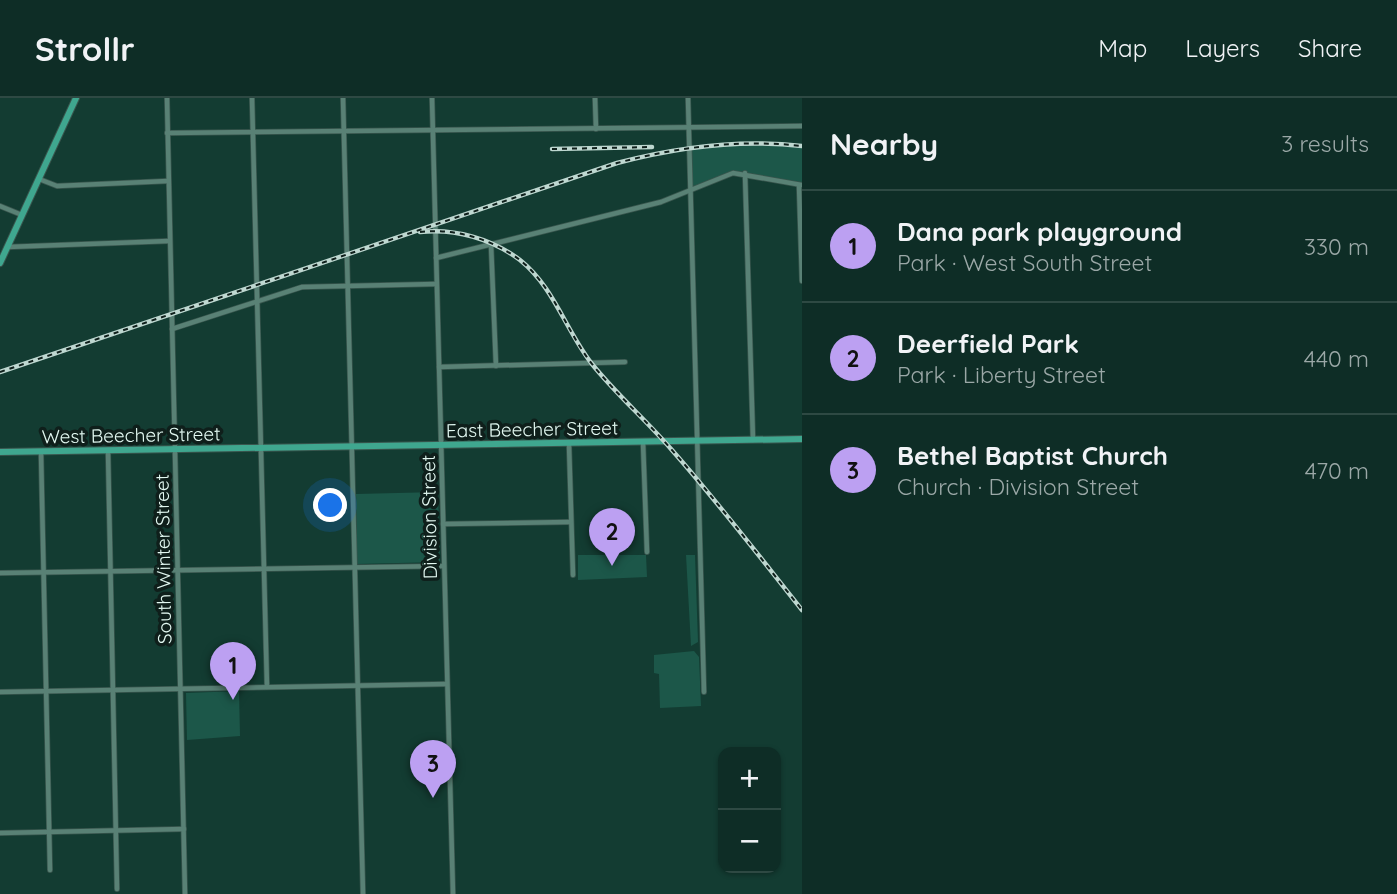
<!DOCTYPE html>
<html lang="en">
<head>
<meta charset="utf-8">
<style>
	:root { --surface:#0e2d26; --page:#17352e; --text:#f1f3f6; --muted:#9ba8a7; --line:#2e4943; --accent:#bca0f2 }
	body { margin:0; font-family:Quicksand,sans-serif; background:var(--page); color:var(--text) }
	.controls { position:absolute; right:21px; bottom:21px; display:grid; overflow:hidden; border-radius:14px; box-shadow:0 2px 5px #0004 }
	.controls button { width:63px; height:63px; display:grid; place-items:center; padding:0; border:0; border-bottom:2px solid var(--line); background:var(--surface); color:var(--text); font:35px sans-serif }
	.you { position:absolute; left:331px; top:408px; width:24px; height:24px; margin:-18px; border:5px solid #fff; border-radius:50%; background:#1a73e8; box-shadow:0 0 0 10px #1a73e833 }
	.badge { display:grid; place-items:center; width:46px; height:46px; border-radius:50%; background:var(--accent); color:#111; font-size:23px; font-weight:700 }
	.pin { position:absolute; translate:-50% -58px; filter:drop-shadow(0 2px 4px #0008) }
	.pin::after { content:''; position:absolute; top:37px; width:24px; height:21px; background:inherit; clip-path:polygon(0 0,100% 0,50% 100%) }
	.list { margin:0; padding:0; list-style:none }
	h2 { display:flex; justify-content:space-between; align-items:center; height:91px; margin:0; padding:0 28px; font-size:30px }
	h2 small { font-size:23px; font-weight:400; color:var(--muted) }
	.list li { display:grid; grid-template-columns:46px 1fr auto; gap:21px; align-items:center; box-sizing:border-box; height:112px; padding:0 28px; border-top:2px solid var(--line) }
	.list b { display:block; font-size:26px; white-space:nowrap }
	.list p { margin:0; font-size:23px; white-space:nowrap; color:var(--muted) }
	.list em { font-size:23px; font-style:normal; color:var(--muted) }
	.map { position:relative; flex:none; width:802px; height:796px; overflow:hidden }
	header { display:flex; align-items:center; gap:42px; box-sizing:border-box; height:98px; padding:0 35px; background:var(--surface); border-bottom:2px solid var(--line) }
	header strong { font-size:33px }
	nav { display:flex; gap:38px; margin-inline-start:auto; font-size:24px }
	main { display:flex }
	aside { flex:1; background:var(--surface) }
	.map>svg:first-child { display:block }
	.green { fill:#1c5749 }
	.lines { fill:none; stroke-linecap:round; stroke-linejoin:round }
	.minor-casing { stroke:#39564e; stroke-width:6 }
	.major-casing { stroke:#39564e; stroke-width:8 }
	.minor { stroke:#598175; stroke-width:4.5 }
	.major { stroke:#3fa78f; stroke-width:6 }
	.rail-casing { stroke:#bed7d0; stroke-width:4.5 }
	.rail { stroke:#0f1f1b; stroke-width:2; stroke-dasharray:5; stroke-linecap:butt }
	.labels { text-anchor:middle; stroke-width:7; stroke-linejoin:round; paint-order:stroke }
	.street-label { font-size:19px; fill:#e3f9f2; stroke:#0f1f1b }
</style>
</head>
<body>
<header>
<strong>Strollr</strong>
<nav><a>Map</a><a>Layers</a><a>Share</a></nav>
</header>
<main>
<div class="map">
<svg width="802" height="796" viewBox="0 0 802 796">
	<rect width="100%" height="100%" fill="#133c32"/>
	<!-- green -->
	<g class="green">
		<polygon points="760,44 802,48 802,87 740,75 690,93 689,50"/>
		<polygon points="438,394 440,464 357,466 356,396"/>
		<polygon points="578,457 646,457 647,479 578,482"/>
		<polygon points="686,457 695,457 698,544 691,548"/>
		<polygon points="694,553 699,559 701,608 660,610 659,576 654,575 654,557"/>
		<polygon points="239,593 240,638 187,642 186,595"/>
	</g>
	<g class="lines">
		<defs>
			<g id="minor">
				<polyline points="167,0 185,796"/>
				<polyline points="252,0 267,589"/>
				<polyline points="343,0 363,796"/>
				<polyline points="432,0 453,796"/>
				<polyline points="595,0 596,31"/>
				<polyline points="688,0 704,594"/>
				<polyline points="167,35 802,28"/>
				<polyline points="745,75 753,342"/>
				<polyline points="39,81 57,88 168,83"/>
				<polyline points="799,87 802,183"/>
				<polyline points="0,108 22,117"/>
				<polyline points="491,146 496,268"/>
				<polyline points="7,149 169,143"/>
				<polyline points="436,160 661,104 733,75 802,87"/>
				<polyline points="172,231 302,189 436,186"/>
				<polyline points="439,269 625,264"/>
				<polyline points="643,344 647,454"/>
				<polyline points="569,346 573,477"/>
				<polyline points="108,352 117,791"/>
				<polyline points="41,354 50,772"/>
				<polyline points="443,426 570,424"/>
				<polyline points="0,475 444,468"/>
				<polyline points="0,594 447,586"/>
				<polyline points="0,735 184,731"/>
			</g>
			<g id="major">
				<polyline points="0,165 76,0"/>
				<polyline points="0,354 802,341"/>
			</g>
		</defs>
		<!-- minor casing -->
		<use href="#minor" class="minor-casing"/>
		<!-- major casing -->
		<use href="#major" class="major-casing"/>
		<!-- minor -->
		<use href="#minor" class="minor"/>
		<!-- major -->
		<use href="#major" class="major"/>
		<defs>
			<g id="rail">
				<polyline points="552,51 652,49"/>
				<path d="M420,134C455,130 492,141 520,162C554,189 566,233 592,266C616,296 646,322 671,351C717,403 759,458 802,512"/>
				<path d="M0,274L617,65C678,49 740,41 802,48"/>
			</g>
		</defs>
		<!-- rail casing -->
		<use href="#rail" class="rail-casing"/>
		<!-- rail -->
		<use href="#rail" class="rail"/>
	</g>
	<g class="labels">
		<!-- street labels -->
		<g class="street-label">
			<text transform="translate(532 331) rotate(-1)" y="7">East Beecher Street</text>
			<text transform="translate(131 337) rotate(-1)" y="7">West Beecher Street</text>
			<text transform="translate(429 419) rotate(-91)" y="7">Division Street</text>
			<text transform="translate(163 461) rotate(-91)" y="7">South Winter Street</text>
		</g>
	</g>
</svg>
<div class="controls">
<button>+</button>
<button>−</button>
</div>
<div class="you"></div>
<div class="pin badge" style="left:233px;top:602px">1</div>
<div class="pin badge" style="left:612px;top:468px">2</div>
<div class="pin badge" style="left:433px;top:700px">3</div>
</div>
<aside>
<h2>Nearby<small>3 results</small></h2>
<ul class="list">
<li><span class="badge">1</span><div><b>Dana park playground</b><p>Park · West South Street</p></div><em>330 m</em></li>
<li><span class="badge">2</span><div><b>Deerfield Park</b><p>Park · Liberty Street</p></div><em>440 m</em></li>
<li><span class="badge">3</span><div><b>Bethel Baptist Church</b><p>Church · Division Street</p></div><em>470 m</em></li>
</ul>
</aside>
</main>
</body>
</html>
